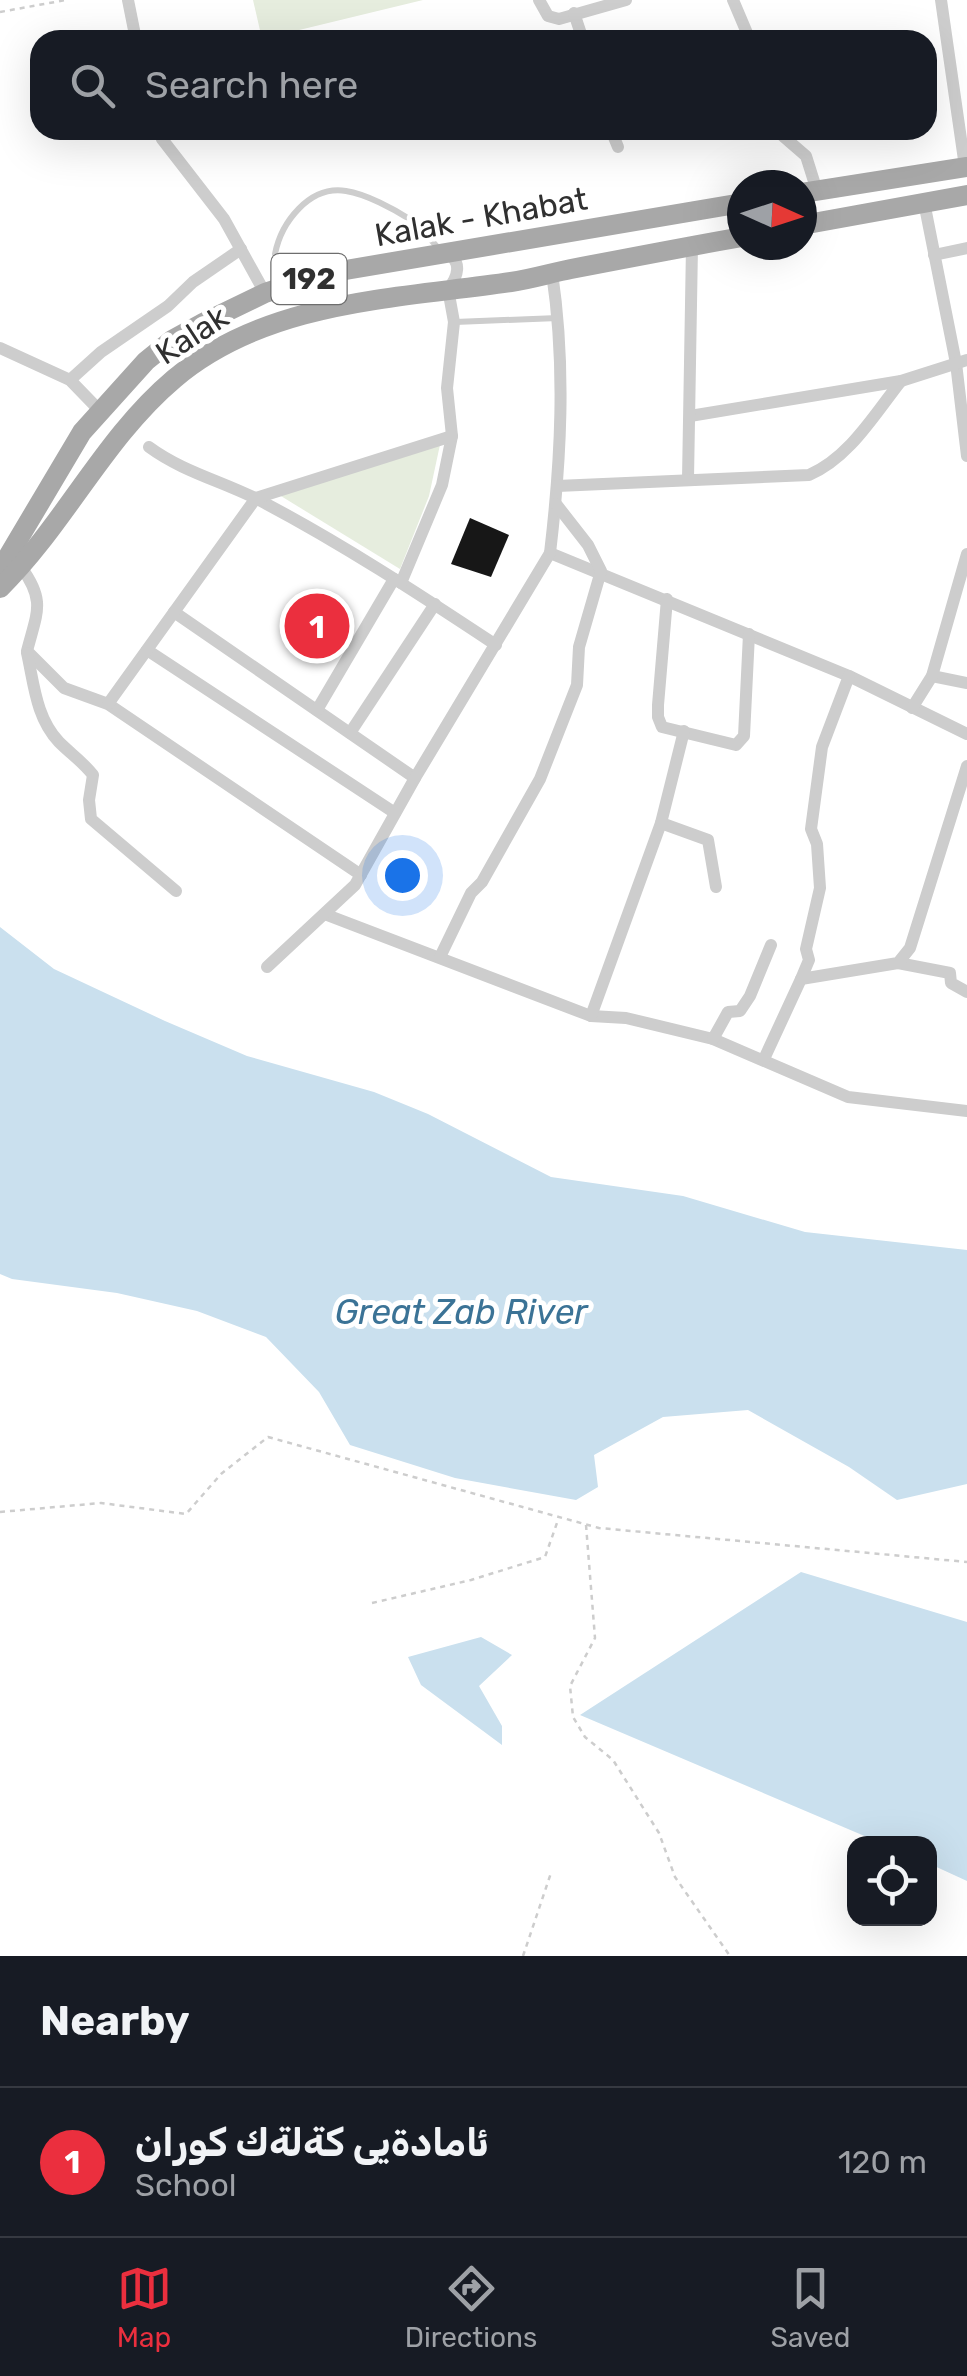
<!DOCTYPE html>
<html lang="en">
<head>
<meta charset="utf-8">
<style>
	:root { --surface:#171b24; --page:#242831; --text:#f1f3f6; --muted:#9ea1a6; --line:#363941; --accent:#eb2f3e }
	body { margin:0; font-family:Rubik,Vazirmatn,sans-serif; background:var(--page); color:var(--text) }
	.controls { position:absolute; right:30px; bottom:30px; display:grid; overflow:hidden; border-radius:20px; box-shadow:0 10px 40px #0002 }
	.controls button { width:90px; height:90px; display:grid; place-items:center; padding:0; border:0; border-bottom:2px solid var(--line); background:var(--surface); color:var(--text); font:50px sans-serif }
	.compass { position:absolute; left:727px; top:170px; width:90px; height:90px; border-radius:50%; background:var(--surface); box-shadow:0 10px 40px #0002; rotate:93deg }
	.you { position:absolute; left:402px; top:875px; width:35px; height:35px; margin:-25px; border:8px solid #fff; border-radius:50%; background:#1a73e8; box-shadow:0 0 0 15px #1a73e833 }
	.badge { display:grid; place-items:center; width:65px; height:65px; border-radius:50%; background:var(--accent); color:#fff; font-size:32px; font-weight:700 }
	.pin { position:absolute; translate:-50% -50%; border:5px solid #fff; box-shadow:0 2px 10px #0006 }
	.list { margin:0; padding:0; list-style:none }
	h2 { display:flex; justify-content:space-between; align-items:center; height:130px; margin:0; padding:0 40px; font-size:42px }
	h2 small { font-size:32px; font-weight:400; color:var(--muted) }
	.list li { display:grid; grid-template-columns:65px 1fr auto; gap:30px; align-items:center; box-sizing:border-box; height:150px; padding:0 40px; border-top:2px solid var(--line) }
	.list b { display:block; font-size:38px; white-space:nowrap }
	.list p { margin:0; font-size:32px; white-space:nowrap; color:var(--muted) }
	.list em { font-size:32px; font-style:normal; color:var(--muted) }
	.icon { flex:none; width:55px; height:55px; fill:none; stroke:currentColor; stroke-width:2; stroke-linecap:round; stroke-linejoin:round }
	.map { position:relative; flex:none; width:967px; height:1956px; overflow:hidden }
	.search { position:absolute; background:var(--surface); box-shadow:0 10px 40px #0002; left:30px; right:30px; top:30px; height:110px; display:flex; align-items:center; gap:25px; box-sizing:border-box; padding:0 35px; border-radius:30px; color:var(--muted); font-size:38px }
	.sheet { height:280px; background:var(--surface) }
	nav { display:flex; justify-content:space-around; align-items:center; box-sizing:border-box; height:140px; border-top:2px solid var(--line); background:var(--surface); font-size:28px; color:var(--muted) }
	nav a { display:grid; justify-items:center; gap:5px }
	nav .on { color:var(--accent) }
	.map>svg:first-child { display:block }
	.green { fill:#e6edde }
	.water { fill:#cae0ee }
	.building { fill:#171717 }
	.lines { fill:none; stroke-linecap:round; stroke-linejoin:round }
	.path { stroke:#cdcdcd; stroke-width:2.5; stroke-dasharray:5 5; stroke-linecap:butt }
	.service { stroke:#cdcdcd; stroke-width:6 }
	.minor { stroke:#cdcdcd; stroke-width:12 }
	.primary { stroke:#a8a8a8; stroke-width:20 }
	.labels { text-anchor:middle; stroke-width:10; stroke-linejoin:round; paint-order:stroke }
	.shield { fill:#fff; stroke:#6e6e6e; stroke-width:2.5 }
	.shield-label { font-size:30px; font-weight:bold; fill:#303030 }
	.street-label { font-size:32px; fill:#303030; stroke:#fff }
	.water-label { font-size:35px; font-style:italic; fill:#3b7396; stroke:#fff }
</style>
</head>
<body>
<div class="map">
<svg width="967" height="1956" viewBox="0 0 967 1956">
	<rect width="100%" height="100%" fill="#fff"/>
	<!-- green -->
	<g class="green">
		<polygon points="253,0 423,0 262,39"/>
		<polygon points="441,440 429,496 400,569 276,493"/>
	</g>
	<!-- water -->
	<g class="water">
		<polygon points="0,927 54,969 165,1021 247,1056 374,1092 428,1114 551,1177 683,1196 805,1232 967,1250 967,1484 897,1500 849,1467 748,1410 663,1417 594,1455 598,1487 576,1500 455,1478 350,1445 319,1392 266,1337 197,1311 117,1293 12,1279 0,1274"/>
		<polygon points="801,1572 967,1622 967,1881 930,1864 930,1844 881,1843 580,1715"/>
		<polygon points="481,1637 512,1655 479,1686 502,1726 502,1745 421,1685 408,1657"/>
	</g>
	<!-- building -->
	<polygon class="building" points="470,518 509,535 491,577 451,564"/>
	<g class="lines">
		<!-- path -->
		<g class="path">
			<polyline points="0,12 66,0"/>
			<polyline points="0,1512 101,1503 186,1514 221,1474 268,1437 599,1528 967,1562"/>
			<polyline points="586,1525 595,1638 570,1686 573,1717 585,1737 613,1760 659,1833 675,1877 730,1956"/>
			<polyline points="372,1603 471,1580 545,1557 558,1520"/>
			<polyline points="523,1956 551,1873"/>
		</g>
		<!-- service -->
		<g class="service">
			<path d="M289,283L275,254C281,223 309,185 346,191C366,194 394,209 411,220C421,228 430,239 439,249"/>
			<polyline points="455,322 558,318"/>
		</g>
		<!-- minor -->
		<g class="minor">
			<polyline points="128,0 136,40"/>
			<polyline points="539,0 548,16 559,19 626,0"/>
			<polyline points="733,0 750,40"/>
			<polyline points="941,0 965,167"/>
			<polyline points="574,13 583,40"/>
			<polyline points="159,130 162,139 224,219 265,293"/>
			<polyline points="611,130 618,147"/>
			<polyline points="776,130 806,156 817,191"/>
			<polyline points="924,202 956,363 967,456"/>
			<polyline points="934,255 967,248"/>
			<path d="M552,273C566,366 561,460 550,553L849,676L967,734"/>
			<polyline points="0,348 70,380 101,412"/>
			<polyline points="70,380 101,352 168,306 193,282 241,249"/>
			<polyline points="690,416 901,381 967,360"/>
			<path d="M149,447C183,472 222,481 259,500C341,543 419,594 496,645"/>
			<polyline points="688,479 692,246"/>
			<path d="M557,486L809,475C849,458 874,415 901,381"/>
			<path d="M21,567C46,601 37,612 27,651L64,688L108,704L361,875"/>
			<path d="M401,583L442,485L452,436L447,388L454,322L448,289C458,277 463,261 446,253"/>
			<polyline points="667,599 658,705 658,717 662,727 736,745 744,736 749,634"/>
			<polyline points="174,612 415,778"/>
			<polyline points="147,650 395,813"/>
			<path d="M27,653C34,684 36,718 59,742C71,754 83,762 93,775L89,800L91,819L176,891"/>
			<polyline points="932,676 967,683"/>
			<polyline points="108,704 256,498 452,436"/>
			<polyline points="912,708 932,676 967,554"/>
			<polyline points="317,710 394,579"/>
			<polyline points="350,733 435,604"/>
			<polyline points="661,823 708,840 716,887"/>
			<polyline points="327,915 591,1016 626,1018 713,1039 848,1097 967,1111"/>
			<polyline points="440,957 471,893 482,882 540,779 577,685 579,647 601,571 588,545 556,504"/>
			<polyline points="898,963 950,973 951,983 967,992"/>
			<polyline points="267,967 355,885 415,778 550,553"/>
			<polyline points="801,979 809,960 806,949 820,888 817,844 811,829 822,747 849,676"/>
			<polyline points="591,1016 661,823 684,731"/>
			<polyline points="713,1039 728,1012 740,1011 750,996 771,945"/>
			<polyline points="764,1059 801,979 898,963 910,948 967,766"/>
		</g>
		<!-- primary -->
		<g class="primary">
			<polyline points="802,193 967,167"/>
			<polyline points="802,225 967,195"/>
			<polyline points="0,570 82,432 146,361 172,340 203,323 265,293 322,274 742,203"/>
			<path d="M0,588C65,524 104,438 174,379C267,300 397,299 511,282C531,279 551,273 571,269C628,258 685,247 742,237"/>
		</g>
	</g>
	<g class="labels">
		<!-- shield labels -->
		<rect class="shield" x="271.5" y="254" width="75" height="50" rx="8"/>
		<g class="shield-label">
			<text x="309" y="289">192</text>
		</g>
		<!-- street labels -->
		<g class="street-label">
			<text transform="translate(481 217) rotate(-10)" y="11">Kalak - Khabat</text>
			<text transform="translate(192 335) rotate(-33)" y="11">Kalak</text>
		</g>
		<!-- water labels -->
		<g class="water-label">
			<text x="461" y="1324">Great Zab River</text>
		</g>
	</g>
</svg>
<div class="controls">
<button><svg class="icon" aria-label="locate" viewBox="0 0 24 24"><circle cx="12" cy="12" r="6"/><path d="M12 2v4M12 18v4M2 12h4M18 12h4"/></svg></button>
</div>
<svg class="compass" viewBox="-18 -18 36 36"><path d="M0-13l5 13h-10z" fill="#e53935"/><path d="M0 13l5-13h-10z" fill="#9ea1a6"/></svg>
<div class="you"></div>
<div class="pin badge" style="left:317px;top:626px">1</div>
<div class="search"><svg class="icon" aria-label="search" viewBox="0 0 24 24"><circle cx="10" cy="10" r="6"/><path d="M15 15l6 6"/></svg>Search here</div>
</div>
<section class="sheet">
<h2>Nearby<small></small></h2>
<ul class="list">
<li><span class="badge">1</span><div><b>ئامادةيى كةلةك كوران</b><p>School</p></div><em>120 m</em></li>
</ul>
</section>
<nav>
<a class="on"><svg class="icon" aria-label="map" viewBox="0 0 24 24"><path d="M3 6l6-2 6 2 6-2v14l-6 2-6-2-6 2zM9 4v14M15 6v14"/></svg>Map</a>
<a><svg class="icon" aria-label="directions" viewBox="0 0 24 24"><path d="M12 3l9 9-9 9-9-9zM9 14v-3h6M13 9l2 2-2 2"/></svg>Directions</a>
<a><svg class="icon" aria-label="saved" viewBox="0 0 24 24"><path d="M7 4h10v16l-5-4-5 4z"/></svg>Saved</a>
</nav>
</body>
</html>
